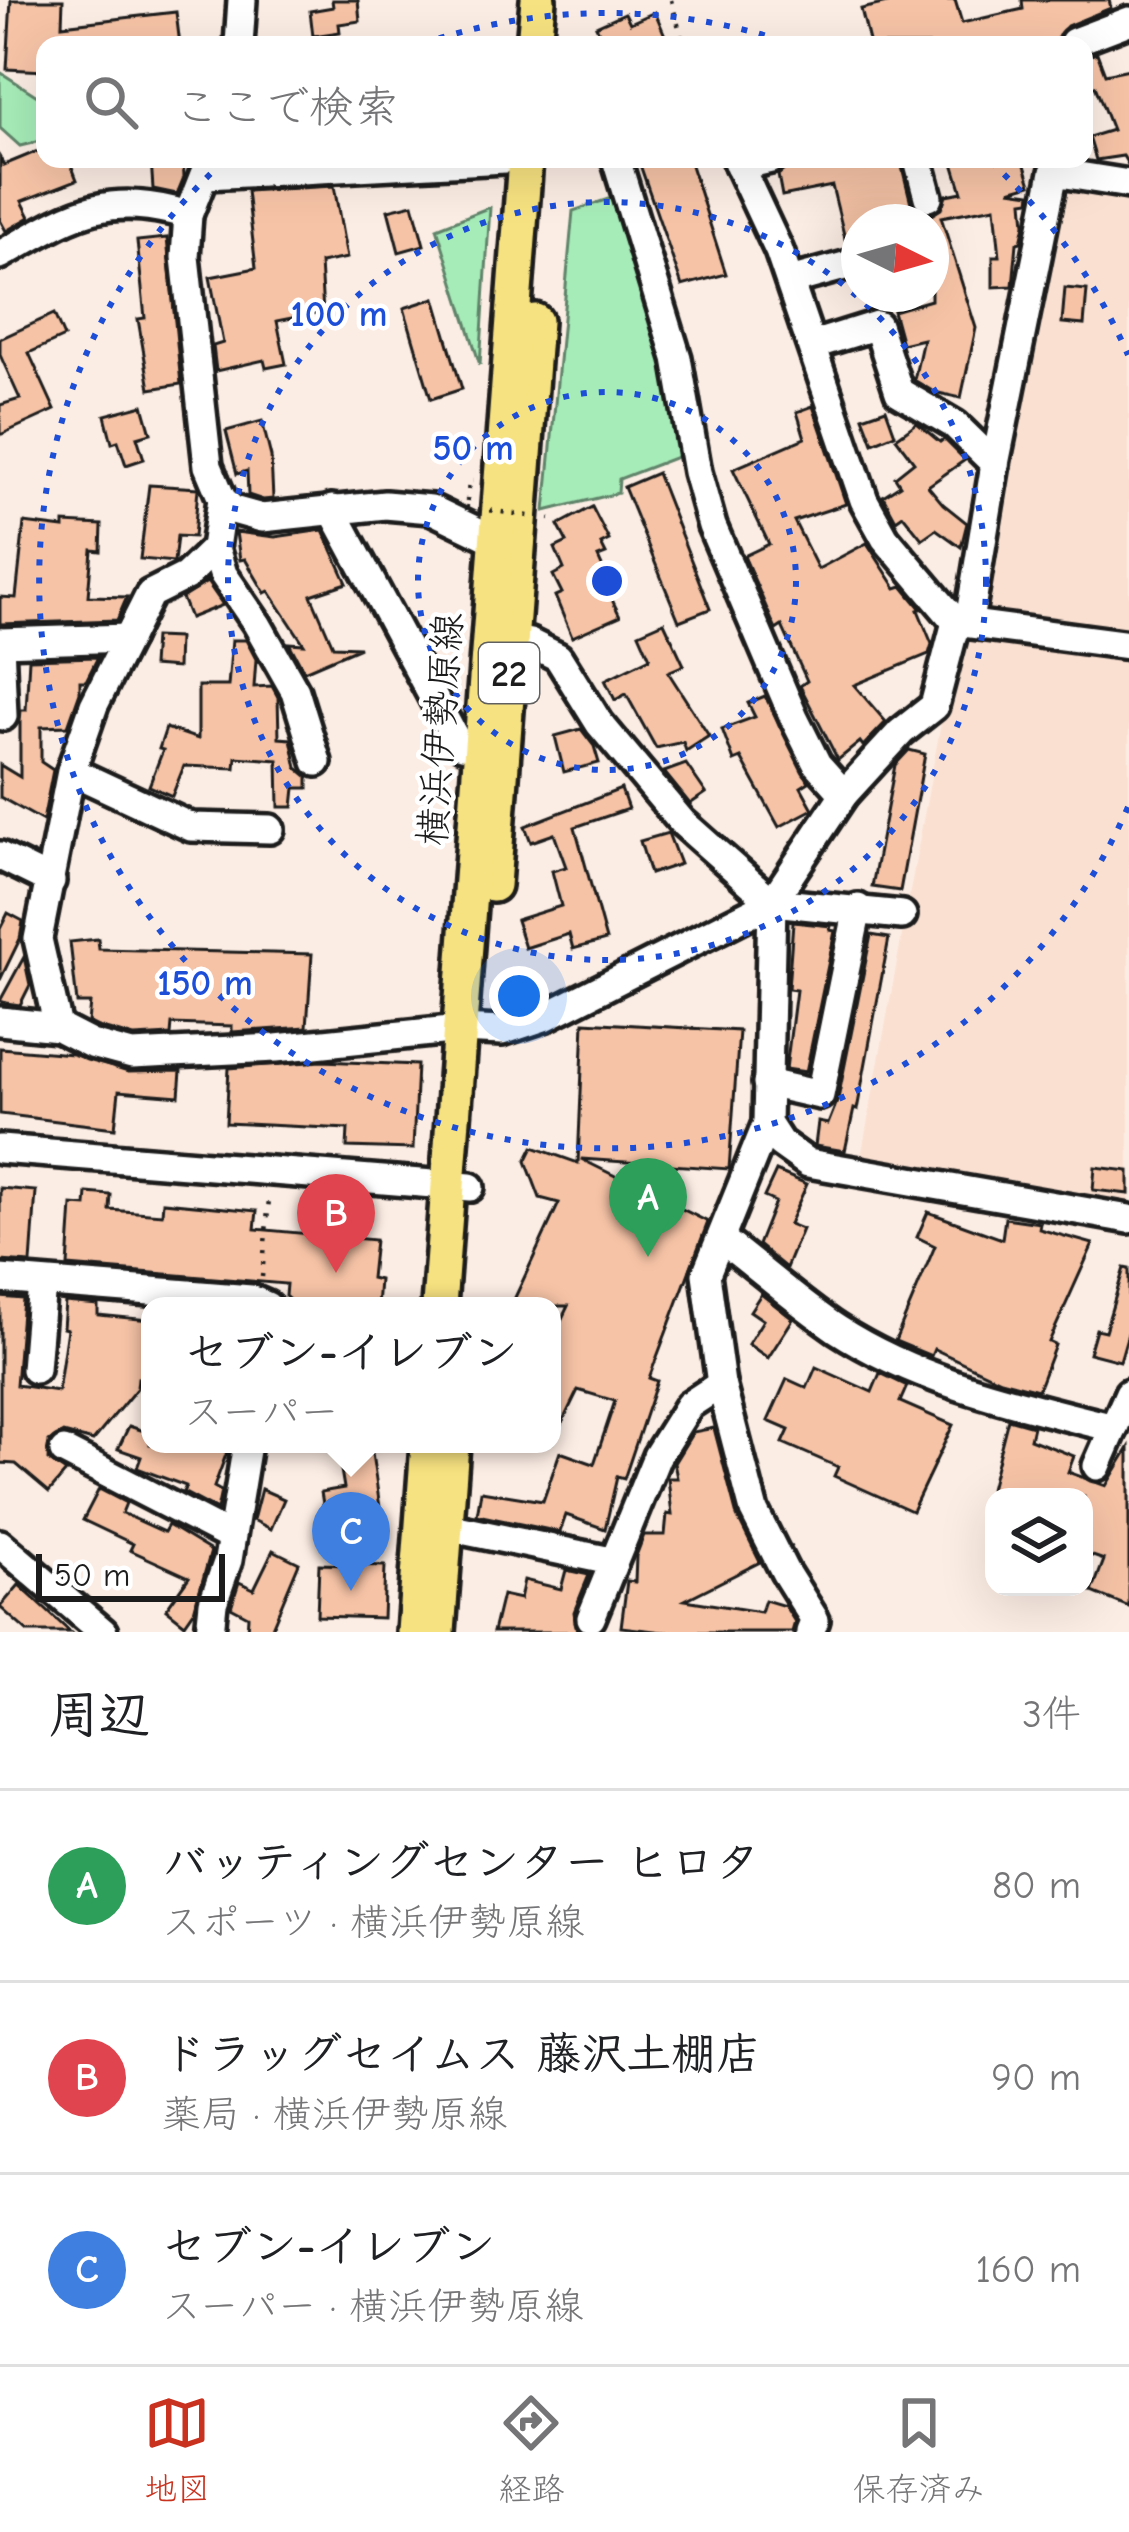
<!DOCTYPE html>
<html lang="ja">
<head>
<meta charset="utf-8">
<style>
	:root { --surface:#fff; --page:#f6f6f6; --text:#202124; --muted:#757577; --line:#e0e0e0; --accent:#c8321e }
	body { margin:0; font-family:"Comic Neue","Klee One",sans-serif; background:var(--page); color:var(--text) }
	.controls { position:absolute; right:36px; bottom:36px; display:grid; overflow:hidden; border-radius:24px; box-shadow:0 12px 48px #0002 }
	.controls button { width:108px; height:108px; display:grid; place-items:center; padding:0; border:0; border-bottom:3px solid var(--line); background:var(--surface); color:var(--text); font:60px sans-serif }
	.compass { position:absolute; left:841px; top:204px; width:108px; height:108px; border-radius:50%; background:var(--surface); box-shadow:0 12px 48px #0002; rotate:95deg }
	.scale { position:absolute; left:36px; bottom:30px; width:189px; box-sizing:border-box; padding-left:12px; border:6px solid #1c1c1c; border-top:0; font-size:33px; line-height:42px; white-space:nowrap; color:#1c1c1c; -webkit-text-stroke:9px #fff; paint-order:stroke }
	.you { position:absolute; left:519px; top:996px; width:42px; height:42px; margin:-30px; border:9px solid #fff; border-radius:50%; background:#1a73e8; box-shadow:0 0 0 18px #1a73e833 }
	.badge { display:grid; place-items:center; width:78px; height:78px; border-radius:50%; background:var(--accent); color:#fff; font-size:39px; font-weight:700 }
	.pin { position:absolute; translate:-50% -99px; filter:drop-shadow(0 3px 6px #0008) }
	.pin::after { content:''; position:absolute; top:63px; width:42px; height:36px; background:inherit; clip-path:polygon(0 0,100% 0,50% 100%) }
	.popup { position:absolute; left:141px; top:1297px; width:420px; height:156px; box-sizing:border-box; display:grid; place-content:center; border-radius:24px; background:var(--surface); filter:drop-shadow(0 3px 9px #0005); font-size:39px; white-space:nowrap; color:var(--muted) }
	.popup b { font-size:45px; color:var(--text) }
	.popup::after { content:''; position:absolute; left:50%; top:100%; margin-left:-24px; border:24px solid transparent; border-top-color:var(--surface) }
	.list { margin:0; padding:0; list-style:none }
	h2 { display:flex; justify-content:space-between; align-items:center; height:156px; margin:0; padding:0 48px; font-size:51px }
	h2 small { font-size:39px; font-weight:400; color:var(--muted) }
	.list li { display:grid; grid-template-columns:78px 1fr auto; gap:36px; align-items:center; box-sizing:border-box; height:192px; padding:0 48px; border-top:3px solid var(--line) }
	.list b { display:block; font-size:45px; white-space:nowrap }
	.list p { margin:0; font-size:39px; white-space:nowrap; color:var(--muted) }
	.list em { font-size:39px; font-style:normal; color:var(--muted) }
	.icon { flex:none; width:66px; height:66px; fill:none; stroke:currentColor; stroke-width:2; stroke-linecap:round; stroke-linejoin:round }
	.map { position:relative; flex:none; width:1129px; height:1632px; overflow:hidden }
	.search { position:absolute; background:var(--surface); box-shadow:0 12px 48px #0002; left:36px; right:36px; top:36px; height:132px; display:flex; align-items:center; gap:30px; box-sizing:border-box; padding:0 42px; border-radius:24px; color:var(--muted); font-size:45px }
	.sheet { height:732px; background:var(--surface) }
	nav { display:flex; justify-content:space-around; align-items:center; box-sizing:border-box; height:168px; border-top:3px solid var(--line); background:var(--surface); font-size:33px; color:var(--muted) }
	nav a { display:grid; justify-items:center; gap:6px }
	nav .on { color:var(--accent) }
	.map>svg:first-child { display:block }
	.built { fill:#fae0d1 }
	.green { fill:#a6ecb8; stroke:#61846a; stroke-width:3 }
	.building { fill:#f6c3a6; stroke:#1c1c1c; stroke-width:3 }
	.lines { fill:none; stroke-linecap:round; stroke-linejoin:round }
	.minor-casing { stroke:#1c1c1c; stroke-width:36 }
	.major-casing { stroke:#1c1c1c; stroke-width:42 }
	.path { stroke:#1c1c1c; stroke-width:4.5; stroke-dasharray:3 9; stroke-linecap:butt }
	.minor { stroke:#fff; stroke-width:27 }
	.major { stroke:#f7e281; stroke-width:33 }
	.path-bridge { stroke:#1c1c1c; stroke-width:4.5; stroke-dasharray:3 9; stroke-linecap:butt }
	.ring { fill:none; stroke:#1d4ed8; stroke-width:6; stroke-dasharray:6 12 }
	.labels { text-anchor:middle; stroke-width:9; stroke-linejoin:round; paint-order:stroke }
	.shield { fill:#fff; stroke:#606060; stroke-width:3 }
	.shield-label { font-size:36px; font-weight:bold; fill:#1c1c1c }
	.street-label { font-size:39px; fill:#1c1c1c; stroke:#fff }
	.centre { fill:#1d4ed8; stroke:#fff; stroke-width:6 }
	.ring-label { font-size:36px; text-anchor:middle; font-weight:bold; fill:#1d4ed8; stroke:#fff; stroke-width:9; stroke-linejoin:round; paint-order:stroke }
</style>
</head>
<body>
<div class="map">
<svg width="1129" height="1632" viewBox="0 0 1129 1632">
	<rect width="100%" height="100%" fill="#fcede4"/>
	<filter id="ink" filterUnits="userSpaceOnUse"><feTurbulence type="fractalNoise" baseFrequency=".00833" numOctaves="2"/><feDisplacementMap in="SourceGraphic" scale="24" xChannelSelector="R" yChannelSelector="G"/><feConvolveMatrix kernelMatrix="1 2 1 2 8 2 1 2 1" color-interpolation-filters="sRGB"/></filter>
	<g filter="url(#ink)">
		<!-- built -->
		<g class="built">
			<polygon points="1059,184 1129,195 1129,632 990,611 980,598"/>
			<polygon points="968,635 1129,656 1129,1210 860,1163 956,642"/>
		</g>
		<!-- green -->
		<g class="green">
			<polygon points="0,72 45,101 45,140 20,146 0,128"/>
			<polygon points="617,196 674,377 687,453 619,479 618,493 545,511 573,211"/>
			<polygon points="490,207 480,365 437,228"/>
		</g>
		<!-- building -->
		<g class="building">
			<polygon points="11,0 63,0 62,25 176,12 180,45 45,45 45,71 7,69"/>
			<polygon points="332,0 358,0 360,21 339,24 340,32 313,36 310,11 333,7"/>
			<polygon points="900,0 955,0 962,23 1023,9 1022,0 1109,0 1111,8 1067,26 1056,40 1032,45 870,45 861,9"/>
			<polygon points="655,12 669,45 605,45 596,26 625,13 630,23"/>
			<polygon points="1097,53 1105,74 1129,69 1129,166 1123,156 1096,160 1089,137 1112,130 1095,86 1084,90 1084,57"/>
			<polygon points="45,148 45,159 69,159 77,180 22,201 30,217 6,231 0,220 0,158 4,165"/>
			<polygon points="151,159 183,159 184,177 177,194 153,189"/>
			<polygon points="638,159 689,159 726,274 682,286"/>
			<polygon points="832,159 900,159 911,203 916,210 931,215 941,209 946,195 962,192 953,163 966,159 1023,159 1031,184 1010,190 1031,193 1030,200 1023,201 1025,224 1021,242 1017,243 1013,286 993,287 993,256 1000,256 995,207 941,217 976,328 961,398 934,392 914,380 923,339 902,344 893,311 931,300 931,222 859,222 859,244 847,247 832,186 782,196 778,175 786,168"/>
			<polygon points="334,186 347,258 320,263 323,313 297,314 297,317 277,321 286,364 266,368 264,360 216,371 213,346 223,343 210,277 256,268 247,191"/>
			<polygon points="413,204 424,245 399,252 388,210"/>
			<polygon points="167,238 181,384 150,389 138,319 145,318 137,241"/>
			<polygon points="1065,288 1087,290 1084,325 1062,323"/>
			<polygon points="435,298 462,389 431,399 404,308"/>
			<polygon points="54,314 64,337 29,353 55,410 0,435 0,405 20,399 0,355 0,339"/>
			<polygon points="143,405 151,433 137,437 144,459 126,465 118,441 112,443 105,415"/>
			<polygon points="813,406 846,504 794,521 818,569 867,543 896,588 902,586 921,609 918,610 932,644 929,654 854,685 886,722 863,746 860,742 838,760 800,686 807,681 782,626 776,630 744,556 769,544 733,469 805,438 797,412"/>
			<polygon points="886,409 895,434 873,443 863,417"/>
			<polygon points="262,421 271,457 273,499 263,500 248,495 247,471 237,474 226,431"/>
			<polygon points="917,423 940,442 944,439 965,460 928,486 943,504 967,523 961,547 936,529 922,539 903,515 896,520 883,496 900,485 895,477 914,462 896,438"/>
			<polygon points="657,473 710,609 679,621 624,487"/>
			<polygon points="149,485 198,488 194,537 177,536 174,562 140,559"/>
			<polygon points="592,507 609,540 601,544 606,554 598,557 606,575 601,577 620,616 572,637 555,596 562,593 553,575 564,569 555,548 567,542 558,525"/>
			<polygon points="24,523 64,528 64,523 102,525 101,551 92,550 88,596 127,597 117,620 0,624 0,597 16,598"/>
			<polygon points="323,530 347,583 311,595 333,646 360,647 304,671 289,643 304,644 269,591 265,593 245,559 240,560 236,532 275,537"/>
			<polygon points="207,582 223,605 190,618 182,598"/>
			<polygon points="664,622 684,665 668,672 709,736 686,751 683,742 656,748 626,694 615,700 605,680 650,658 639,633"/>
			<polygon points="154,637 178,638 177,668 152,666"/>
			<polygon points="232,640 246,640 256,659 254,687 272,686 278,697 279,738 291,739 297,768 308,777 308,788 295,788 293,807 279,807 278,760 236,757 235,768 184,766 172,796 149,786 163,750 159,749 166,728 198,739 198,686 228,686"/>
			<polygon points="98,657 86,681 80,681 80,692 68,726 41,727 41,762 53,770 43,821 0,797 0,765 20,777 20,722 21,710 26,710 29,659"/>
			<polygon points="765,696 809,782 801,787 813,809 779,827 741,758 734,761 722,729 755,717 748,703"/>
			<polygon points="581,729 594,746 599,763 564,772 555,736"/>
			<polygon points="909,750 925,754 900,891 872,887 895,765"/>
			<polygon points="686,764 706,793 690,804 664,772"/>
			<polygon points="621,789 628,809 575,827 606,940 573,949 569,934 525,948 516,920 561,906 552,871 566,867 554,834 531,842 525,826"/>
			<polygon points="668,833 680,864 650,874 640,841"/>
			<polygon points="8,913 23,921 20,939 0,980 0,929"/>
			<polygon points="793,922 831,926 830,930 835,931 806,1072 786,1069 796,990 788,989"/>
			<polygon points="871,935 889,938 857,1110 854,1109 845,1151 815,1146 818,1122 828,1124 838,1099"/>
			<polygon points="98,939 99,949 312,954 307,1027 232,1032 232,1026 172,1024 171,1035 134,1037 98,1027 88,1022 90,1003 77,1003 70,942"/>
			<polygon points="24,957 30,985 20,1005 6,1003 0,1001"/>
			<polygon points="584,1022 739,1031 729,1169 581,1159 708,1222 649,1378 657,1381 624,1479 617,1477 605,1529 566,1515 560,1532 477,1515 481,1491 543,1501 560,1452 594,1464 615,1401 578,1390 552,1443 552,1339 568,1306 511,1306 559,1203 540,1198 526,1161 533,1147 578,1163"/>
			<polygon points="0,1048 72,1054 128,1072 181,1071 179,1096 119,1091 115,1128 0,1114"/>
			<polygon points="322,1061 417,1065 413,1149 347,1147 348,1129 226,1123 229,1068"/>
			<polygon points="1095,1167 1129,1171 1129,1194 1093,1190"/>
			<polygon points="776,1171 807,1184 789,1224 802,1229 786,1268 758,1245 775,1202 764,1197"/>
			<polygon points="0,1188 36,1191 31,1263 0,1261"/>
			<polygon points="87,1193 111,1195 110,1210 162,1214 163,1202 257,1211 255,1229 375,1240 371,1278 379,1280 377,1306 296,1306 285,1296 286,1284 68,1266 72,1205 86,1206"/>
			<polygon points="928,1212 1002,1239 1005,1218 1040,1223 1039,1229 1093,1244 1049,1342 1055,1345 1038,1390 1000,1380 934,1349 931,1356 895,1341 935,1246 917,1237"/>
			<polygon points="1124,1268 1129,1269 1129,1330 1120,1361 1089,1353 1096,1329 1105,1331"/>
			<polygon points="761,1294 793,1319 768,1358 748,1344 763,1320 750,1311"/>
			<polygon points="0,1297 23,1299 16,1385 58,1391 67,1329 63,1328 65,1302 98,1305 98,1315 150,1320 150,1372 144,1379 138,1378 137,1388 93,1441 64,1433 49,1442 48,1460 66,1472 49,1492 16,1464 0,1463"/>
			<polygon points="816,1367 872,1392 880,1373 907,1386 900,1402 953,1425 912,1511 834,1476 838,1467 783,1443 789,1430 768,1421 787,1379 807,1388"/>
			<polygon points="1008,1419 1033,1426 1030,1439 1074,1456 1068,1472 1106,1486 1129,1448 1129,1607 1092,1592 1104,1560 1084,1553 1084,1497 988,1497"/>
			<polygon points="129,1426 150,1433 150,1444 207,1444 227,1452 214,1487 221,1491 217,1510 183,1492 186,1486 137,1468 141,1457 118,1449"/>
			<polygon points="714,1428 737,1516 760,1562 685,1600 761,1612 765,1600 785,1606 795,1622 792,1632 663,1632 621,1627 627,1581 635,1582 636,1556 644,1535 665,1535 667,1514 672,1515 668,1478 677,1478 674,1463 693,1432"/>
			<polygon points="371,1447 381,1514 326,1522 321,1492 344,1488 338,1452"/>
			<polygon points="99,1489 126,1503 122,1513 164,1532 168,1525 211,1551 194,1611 185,1624 166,1609 189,1577 130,1550 133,1544 83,1520"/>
			<polygon points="261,1489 284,1499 271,1529 253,1520"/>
			<polygon points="273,1550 299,1563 270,1632 247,1632 248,1616 231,1607 239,1582 254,1589"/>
			<polygon points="319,1564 385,1566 383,1618 317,1616"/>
			<polygon points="566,1570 589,1575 574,1612 577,1632 493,1632 502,1595 520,1599 524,1580 561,1589"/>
			<polygon points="19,1585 70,1632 28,1632 0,1607"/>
		</g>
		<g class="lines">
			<defs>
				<g id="minor">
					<polyline points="1074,42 1129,21"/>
					<polyline points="239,45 242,0"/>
					<polyline points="210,159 188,215 185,257 208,466 222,499 233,510 262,518 385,505 431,509 495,540 506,557"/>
					<polyline points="616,159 677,358 697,472 712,526 794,718 817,764 844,794"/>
					<polyline points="736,159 779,251 864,500 885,538 956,622"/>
					<polyline points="918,159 928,197"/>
					<polyline points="739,166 771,159"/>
					<polyline points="206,175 505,159"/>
					<path d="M0,255C71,215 104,190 188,215"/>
					<polyline points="790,281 859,262"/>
					<polyline points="813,345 877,325 899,392 955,425 995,464"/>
					<polyline points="222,499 215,548 223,574 257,624 295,691 317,762"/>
					<polyline points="332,509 455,738 462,745 499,749"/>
					<polyline points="969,621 995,464 1054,172 1129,184"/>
					<polyline points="492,636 530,643 558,657 599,723 682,822 772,902 767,1123 780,1143 808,1163 1129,1219"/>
					<polyline points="0,642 128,638"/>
					<polyline points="0,642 3,716"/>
					<polyline points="71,771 191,827 270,829"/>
					<polyline points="0,856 51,881"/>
					<polyline points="772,902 902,915"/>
					<polyline points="0,1021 58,1027 91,1044 132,1055 276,1048 460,1029 502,1031 547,1016 772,902 844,794 901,732 934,706 956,622 1129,645"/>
					<polyline points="58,1027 38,939 71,771 94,705 150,594 186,576 215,548"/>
					<polyline points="767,1083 820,1095 858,908"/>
					<polyline points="767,1123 706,1274 721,1384 754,1511 785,1572 815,1620 810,1632"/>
					<polyline points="0,1149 470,1187"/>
					<path d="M721,1239C759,1268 797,1302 837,1329C920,1383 1019,1404 1114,1428"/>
					<polyline points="0,1279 251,1299 267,1306"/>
					<polyline points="35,1369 42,1283"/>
					<polyline points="64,1451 229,1536"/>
					<polyline points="1097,1466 1129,1393"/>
					<polyline points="447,1527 611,1561"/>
					<polyline points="0,1544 103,1632"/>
					<polyline points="591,1618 657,1456 689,1405 721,1384"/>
					<polyline points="210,1632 213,1603 228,1560 247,1444"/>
				</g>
				<g id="major">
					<polyline points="534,45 538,0"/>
					<polyline points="493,885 535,321"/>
					<polyline points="439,1306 525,159"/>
					<polyline points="414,1632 428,1444"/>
					<polyline points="438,1632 452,1444"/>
				</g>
			</defs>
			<!-- minor casing -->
			<use href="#minor" class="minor-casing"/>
			<!-- major casing -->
			<use href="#major" class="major-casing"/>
			<!-- path -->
			<g class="path">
				<polyline points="671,0 684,45"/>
				<polyline points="467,501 469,481 473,481"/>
				<polyline points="262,1277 269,1199"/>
			</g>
			<!-- minor -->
			<use href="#minor" class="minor"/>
			<!-- major -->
			<use href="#major" class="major"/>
			<!-- path-bridge -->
			<polyline class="path-bridge" points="466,507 550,519"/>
		</g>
	</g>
	<!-- distance rings -->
	<g class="ring">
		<circle cx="607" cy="581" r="189"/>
		<circle cx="607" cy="581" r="379"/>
		<path d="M1128 807A568 568 0 1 1 223 162M422 44A568 568 0 0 1 792 44M991 162A568 568 0 0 1 1128 355"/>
	</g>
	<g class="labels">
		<!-- shield labels -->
		<rect class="shield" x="479" y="643" width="60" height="60" rx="9"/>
		<g class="shield-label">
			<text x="509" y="686">22</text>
		</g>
		<!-- street labels -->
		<g class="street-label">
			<text transform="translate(439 729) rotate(-86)" y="14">横浜伊勢原線</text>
		</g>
	</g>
	<circle cx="607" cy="581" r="18" class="centre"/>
	<g class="ring-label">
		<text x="339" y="326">100 m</text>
		<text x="473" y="460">50 m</text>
		<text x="205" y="995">150 m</text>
	</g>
</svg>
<div class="controls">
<button><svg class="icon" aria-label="layers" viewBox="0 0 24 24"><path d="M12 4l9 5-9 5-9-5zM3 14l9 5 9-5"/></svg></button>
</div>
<svg class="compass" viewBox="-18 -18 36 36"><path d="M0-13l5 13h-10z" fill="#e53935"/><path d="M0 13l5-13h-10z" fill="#757577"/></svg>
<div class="scale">50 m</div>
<div class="you"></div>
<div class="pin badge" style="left:648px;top:1257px;background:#2e9e5b">A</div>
<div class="pin badge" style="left:336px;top:1273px;background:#e0444e">B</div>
<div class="pin badge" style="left:351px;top:1591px;background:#3f7fe0">C</div>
<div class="popup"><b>セブン-イレブン</b>スーパー</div>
<div class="search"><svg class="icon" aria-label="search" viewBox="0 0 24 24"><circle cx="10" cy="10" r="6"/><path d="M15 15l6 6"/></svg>ここで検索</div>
</div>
<section class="sheet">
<h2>周辺<small>3件</small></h2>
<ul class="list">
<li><span class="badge" style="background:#2e9e5b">A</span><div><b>バッティングセンター ヒロタ</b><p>スポーツ · 横浜伊勢原線</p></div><em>80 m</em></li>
<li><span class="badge" style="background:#e0444e">B</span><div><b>ドラッグセイムス 藤沢土棚店</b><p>薬局 · 横浜伊勢原線</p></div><em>90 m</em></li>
<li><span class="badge" style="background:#3f7fe0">C</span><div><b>セブン-イレブン</b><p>スーパー · 横浜伊勢原線</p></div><em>160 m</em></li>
</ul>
</section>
<nav>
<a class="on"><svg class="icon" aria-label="map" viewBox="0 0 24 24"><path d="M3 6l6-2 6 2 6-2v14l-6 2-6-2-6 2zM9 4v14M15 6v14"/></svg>地図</a>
<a><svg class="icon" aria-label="directions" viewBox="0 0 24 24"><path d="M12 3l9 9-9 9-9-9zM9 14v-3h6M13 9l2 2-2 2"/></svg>経路</a>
<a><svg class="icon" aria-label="saved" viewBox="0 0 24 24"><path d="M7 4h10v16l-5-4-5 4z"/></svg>保存済み</a>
</nav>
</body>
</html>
